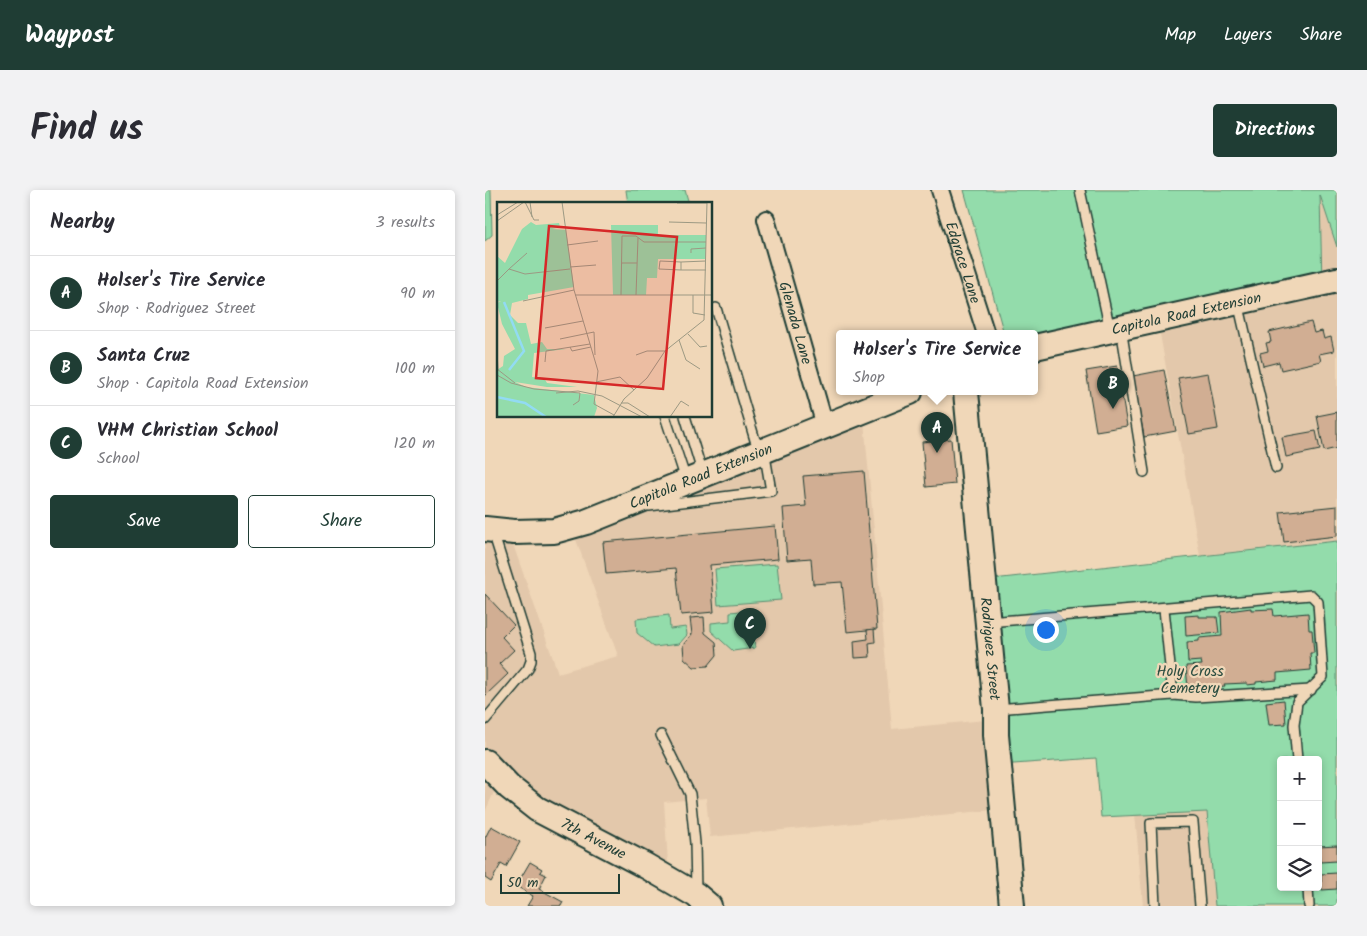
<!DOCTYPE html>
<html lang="en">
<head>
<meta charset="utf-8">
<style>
	:root { --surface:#fff; --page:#f2f2f3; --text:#2b2b33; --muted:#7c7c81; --line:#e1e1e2; --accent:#1f3d34 }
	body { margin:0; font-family:Kalam,sans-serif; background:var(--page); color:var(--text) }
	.controls { position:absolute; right:15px; bottom:15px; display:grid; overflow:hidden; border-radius:5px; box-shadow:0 2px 8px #0003 }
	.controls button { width:45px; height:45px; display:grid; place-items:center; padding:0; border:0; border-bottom:1px solid var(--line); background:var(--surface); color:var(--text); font:25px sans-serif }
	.scale { position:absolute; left:15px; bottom:12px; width:120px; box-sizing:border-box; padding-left:5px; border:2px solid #1f3d34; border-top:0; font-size:14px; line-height:18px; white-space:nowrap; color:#1f3d34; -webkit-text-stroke:4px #f0d7b8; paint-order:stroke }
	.you { position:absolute; left:560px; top:439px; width:18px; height:18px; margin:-12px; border:4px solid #fff; border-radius:50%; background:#1a73e8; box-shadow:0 0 0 8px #1a73e833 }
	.badge { display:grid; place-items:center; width:32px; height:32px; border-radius:50%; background:var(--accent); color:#fff; font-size:16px; font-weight:700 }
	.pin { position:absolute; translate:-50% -41px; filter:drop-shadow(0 1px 2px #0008) }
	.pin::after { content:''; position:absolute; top:26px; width:18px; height:15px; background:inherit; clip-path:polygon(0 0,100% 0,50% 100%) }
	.popup { position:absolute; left:351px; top:140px; width:202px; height:65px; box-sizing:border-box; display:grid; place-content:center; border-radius:5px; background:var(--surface); filter:drop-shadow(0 1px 4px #0005); font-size:16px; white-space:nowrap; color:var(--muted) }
	.popup b { font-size:19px; color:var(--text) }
	.popup::after { content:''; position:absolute; left:50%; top:100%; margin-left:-10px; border:10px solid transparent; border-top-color:var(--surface) }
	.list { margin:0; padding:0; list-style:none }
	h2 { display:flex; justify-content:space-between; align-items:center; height:65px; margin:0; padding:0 20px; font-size:21px }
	h2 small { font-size:16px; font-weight:400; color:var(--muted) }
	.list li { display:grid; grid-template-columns:32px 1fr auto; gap:15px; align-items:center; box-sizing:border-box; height:75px; padding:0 20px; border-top:1px solid var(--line) }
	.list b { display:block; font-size:19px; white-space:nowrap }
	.list p { margin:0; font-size:16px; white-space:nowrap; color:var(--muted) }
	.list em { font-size:16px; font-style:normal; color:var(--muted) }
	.actions { display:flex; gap:10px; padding:15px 20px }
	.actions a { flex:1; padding:11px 0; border:1px solid var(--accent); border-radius:5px; text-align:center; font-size:18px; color:var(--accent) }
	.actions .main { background:var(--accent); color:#fff }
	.icon { flex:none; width:28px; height:28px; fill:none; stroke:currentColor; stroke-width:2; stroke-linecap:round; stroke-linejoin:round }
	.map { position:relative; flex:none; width:852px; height:716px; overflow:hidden; border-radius:5px }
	header { display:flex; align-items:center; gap:30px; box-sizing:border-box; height:70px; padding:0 25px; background:var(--accent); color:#fff }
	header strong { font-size:24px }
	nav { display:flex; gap:28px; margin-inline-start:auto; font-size:18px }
	.intro { display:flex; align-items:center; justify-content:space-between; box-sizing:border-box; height:120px; padding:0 30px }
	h1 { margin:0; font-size:35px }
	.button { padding:12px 22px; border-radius:5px; background:var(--accent); color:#fff; font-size:18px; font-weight:700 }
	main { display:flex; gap:30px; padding:0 30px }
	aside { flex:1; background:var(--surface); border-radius:5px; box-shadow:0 2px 8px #0003 }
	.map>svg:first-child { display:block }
	.built { fill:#e3c8ab }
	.green { fill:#93dcab; stroke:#598c70; fill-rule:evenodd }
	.building { fill:#d1ae93; stroke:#1f3d34 }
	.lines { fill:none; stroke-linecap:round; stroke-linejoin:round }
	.lane-casing { stroke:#1f3d34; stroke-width:12 }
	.street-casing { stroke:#1f3d34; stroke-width:20 }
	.secondary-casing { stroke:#1f3d34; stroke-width:28 }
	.lane { stroke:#f0d7b8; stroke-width:9 }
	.street { stroke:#f0d7b8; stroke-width:16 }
	.secondary { stroke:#f0d7b8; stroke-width:24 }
	.labels { text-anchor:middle; stroke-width:4.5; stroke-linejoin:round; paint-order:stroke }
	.street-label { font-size:15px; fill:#1f3d34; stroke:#f0d7b8 }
	.park-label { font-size:15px; fill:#2b4d40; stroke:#f0d7b8 }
	.inset-river { fill:none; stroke:#92dbf3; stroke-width:2.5 }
	.inset-road { fill:none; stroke:#9c9983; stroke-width:1 }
	.view { fill:#d62828; fill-opacity:0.15; stroke:#d62828; stroke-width:2.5 }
	.inset-edge { fill:none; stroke:#1f3d34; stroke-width:2.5 }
</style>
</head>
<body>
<header>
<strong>Waypost</strong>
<nav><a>Map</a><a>Layers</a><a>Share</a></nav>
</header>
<div class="intro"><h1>Find us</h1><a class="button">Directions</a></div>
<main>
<aside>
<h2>Nearby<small>3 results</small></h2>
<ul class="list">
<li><span class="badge">A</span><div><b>Holser's Tire Service</b><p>Shop · Rodriguez Street</p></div><em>90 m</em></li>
<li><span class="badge">B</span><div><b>Santa Cruz</b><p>Shop · Capitola Road Extension</p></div><em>100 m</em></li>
<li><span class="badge">C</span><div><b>VHM Christian School</b><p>School</p></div><em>120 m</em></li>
</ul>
<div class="actions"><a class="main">Save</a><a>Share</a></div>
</aside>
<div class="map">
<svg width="852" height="716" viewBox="0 0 852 716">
	<rect width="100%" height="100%" fill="#f0d7b8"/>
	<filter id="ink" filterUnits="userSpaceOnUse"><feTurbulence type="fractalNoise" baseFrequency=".02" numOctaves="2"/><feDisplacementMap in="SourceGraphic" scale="10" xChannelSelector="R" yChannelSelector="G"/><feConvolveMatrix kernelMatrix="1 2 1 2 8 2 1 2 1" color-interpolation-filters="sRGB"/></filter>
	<g filter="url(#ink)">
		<!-- built -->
		<g class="built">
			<polygon points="835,0 852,0 852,351 715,366 673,133 837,95"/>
			<polygon points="378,220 407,539 511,529 519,619 225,647 221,608 179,612 184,689 59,637 14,591 0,622 0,337 23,340 73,483 133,466 85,333"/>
			<polygon points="722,621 730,716 658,716 650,624"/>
		</g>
		<!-- green -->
		<g class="green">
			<polygon points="0,0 6,0 7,45 0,51"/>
			<polygon points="141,0 200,0 204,14 143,14"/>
			<polygon points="479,0 852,0 852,57 835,5 837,95 550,161 550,144 519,144"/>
			<path d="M852,351V716H730L722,622L616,627L611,568L515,575L499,390ZM796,570H833V697H796Z"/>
			<polygon points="292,374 296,410 233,415 230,379"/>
			<polygon points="266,420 270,458 248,461 226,441 226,433 245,431 245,422"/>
			<polygon points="184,425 185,439 201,437 202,445 194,454 169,457 152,443 151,429"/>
		</g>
		<!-- building -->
		<g class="building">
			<polygon points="826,132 829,143 837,141 839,149 846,147 849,161 834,164 836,171 796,180 794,172 778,176 775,163 783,161 781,153 786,152 784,142"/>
			<polygon points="632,176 642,236 611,241 601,181"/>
			<polygon points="679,180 691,241 659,247 648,186"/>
			<polygon points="723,183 733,239 704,244 693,188"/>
			<polygon points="852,222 852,258 839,261 832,226"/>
			<polygon points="831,241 835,260 801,267 797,247"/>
			<polygon points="466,249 470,294 441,297 437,252"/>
			<polygon points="379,281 392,439 362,442 357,392 328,394 326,368 302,370 298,318 321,316 318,286"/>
			<polygon points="852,316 852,346 799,352 795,322"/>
			<polygon points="290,336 293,369 225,375 229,422 196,425 191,378 121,384 118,352"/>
			<polygon points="0,404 29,435 17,447 29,460 14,474 23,484 0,506"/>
			<polygon points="766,418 766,420 788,419 789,426 823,423 824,440 827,440 829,463 825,463 826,480 792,483 792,490 771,492 771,494 762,495 762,493 739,494 740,496 703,499 701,476 717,475 716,471 703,472 702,452 714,451 714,448 737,446 736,422"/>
			<polygon points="714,425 714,427 732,427 734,443 701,446 700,426"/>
			<polygon points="219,427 220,443 231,452 232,465 223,476 209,477 199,468 198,455 207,444 205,428"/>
			<polygon points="389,439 390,452 384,453 385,467 370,468 369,451 383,449 382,440"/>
			<polygon points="799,510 801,534 784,535 781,512"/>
			<polygon points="6,636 35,652 21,677 16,674 6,692 0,688 0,648"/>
			<polygon points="852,655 852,671 835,672 834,656"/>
			<polygon points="45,672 57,679 55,682 61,685 54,699 78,712 76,716 42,716 48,706 31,696"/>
			<polygon points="852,683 852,699 837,700 836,684"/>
		</g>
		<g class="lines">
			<defs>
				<g id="lane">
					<polyline points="595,0 625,140"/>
					<polyline points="753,112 791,278"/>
					<polyline points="636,138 659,282"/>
					<polyline points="180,226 201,290"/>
					<polyline points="200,226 218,285"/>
					<polyline points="164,316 286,301 279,260 270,250 231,118"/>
					<polyline points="679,419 688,505"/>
					<polyline points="503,432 826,405 833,412 838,487 812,512 809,535 812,570"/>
					<polyline points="512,519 688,505 711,507 826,500"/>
					<polyline points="0,530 43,479 46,471 46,463 8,342"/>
					<polyline points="176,545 205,604 210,653 211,702"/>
					<polyline points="823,697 824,716"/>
					<polyline points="670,716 666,633 708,632 715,716"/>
				</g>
				<g id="street">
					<path id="s1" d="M455,0L501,144"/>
					<path id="s2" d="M281,29L340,236"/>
				</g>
				<g id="secondary">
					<path id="s3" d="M550,157L852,90"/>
					<path id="s4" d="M481,202L511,519V545L527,716"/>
					<path id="s5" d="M0,339L29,342L69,341L101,332L425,202"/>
					<path id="s6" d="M0,572L24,597L52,619L161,676L211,705L224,716"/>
				</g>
			</defs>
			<!-- lane casing -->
			<use href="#lane" class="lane-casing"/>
			<!-- street casing -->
			<use href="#street" class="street-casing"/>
			<!-- secondary casing -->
			<use href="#secondary" class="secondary-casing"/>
			<!-- lane -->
			<use href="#lane" class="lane"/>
			<!-- street -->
			<use href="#street" class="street"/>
			<!-- secondary -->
			<use href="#secondary" class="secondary"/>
		</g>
	</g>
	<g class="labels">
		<!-- street labels -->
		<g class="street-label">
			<text dy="5" stroke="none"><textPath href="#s1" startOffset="76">Edgrace Lane</textPath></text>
			<text dy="5" stroke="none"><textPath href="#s3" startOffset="155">Capitola Road Extension</textPath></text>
			<text dy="5" stroke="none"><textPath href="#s2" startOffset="108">Glenada Lane</textPath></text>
			<text dy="5" stroke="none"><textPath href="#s5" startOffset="226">Capitola Road Extension</textPath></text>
			<text dy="5" stroke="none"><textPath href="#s4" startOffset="258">Rodriguez Street</textPath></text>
			<text dy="5" stroke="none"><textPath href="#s6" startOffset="134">7th Avenue</textPath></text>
		</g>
		<!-- park labels -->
		<g class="park-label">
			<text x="705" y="486">Holy Cross<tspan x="705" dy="17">Cemetery</tspan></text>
		</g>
	</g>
	<!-- overview -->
	<g transform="translate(12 12)">
		<rect width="215" height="215" fill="#f0d7b8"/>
		<path d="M34,20L39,23L62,21L63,25L55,27L69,28L77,85L31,93V97L15,101L13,113L21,121H29L34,142L45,140L50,147H69L37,151L35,175L47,176L50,181L80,185H50L18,180L29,185L97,193L100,206L97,215H0V168L6,164L7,154L18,147L5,122L0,101L4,99L0,100V54L8,61L25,27ZM114,23H161V33H209V57H161L160,76H150L149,93H116Z" fill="#93dcab"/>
		<path class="inset-river" d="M7,100L27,149L12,168M0,195L28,201L49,215"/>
		<path class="inset-road" d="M28,0L37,18H42M33,0L35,15M65,0L77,88L101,169L97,202L117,213M180,1H210M0,13L21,0M0,19L27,0M172,20L209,21M70,43L101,39M194,51V47L209,46M124,61H140M73,65L99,63M12,67L30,51M184,68L162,67L163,59L184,60M209,68H184V60L209,59M0,79L12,67L28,72L73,67M78,93H215M124,93L125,34H139L147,40H209M139,93L141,36M196,93V111L208,113M26,99L77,88M48,126L86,119M191,132L203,145L210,144M63,137L97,130L98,153M182,138L189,158L203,167M73,145L75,149L94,145M0,150L1,168M139,153L150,149H168M48,160L49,149L93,142M0,167L18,181M0,173L14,181L37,187L83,191M99,180L123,175L137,188M59,191L81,189L105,194L145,215M124,201H131L153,215M76,203L82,199L83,191M116,215L127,197L150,176L168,149L207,118L210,0M173,215L184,199L192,204"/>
		<path class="view" d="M52,24L180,35L166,187L39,176Z"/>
		<rect width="215" height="215" class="inset-edge"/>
	</g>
</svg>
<div class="controls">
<button>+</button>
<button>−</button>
<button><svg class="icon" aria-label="layers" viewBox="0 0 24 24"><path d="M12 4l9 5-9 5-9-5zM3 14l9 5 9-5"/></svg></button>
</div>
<div class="scale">50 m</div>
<div class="you"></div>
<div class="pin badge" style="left:452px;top:263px">A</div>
<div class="popup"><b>Holser's Tire Service</b>Shop</div>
<div class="pin badge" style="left:628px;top:219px">B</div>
<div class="pin badge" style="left:265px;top:459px">C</div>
</div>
</main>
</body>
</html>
